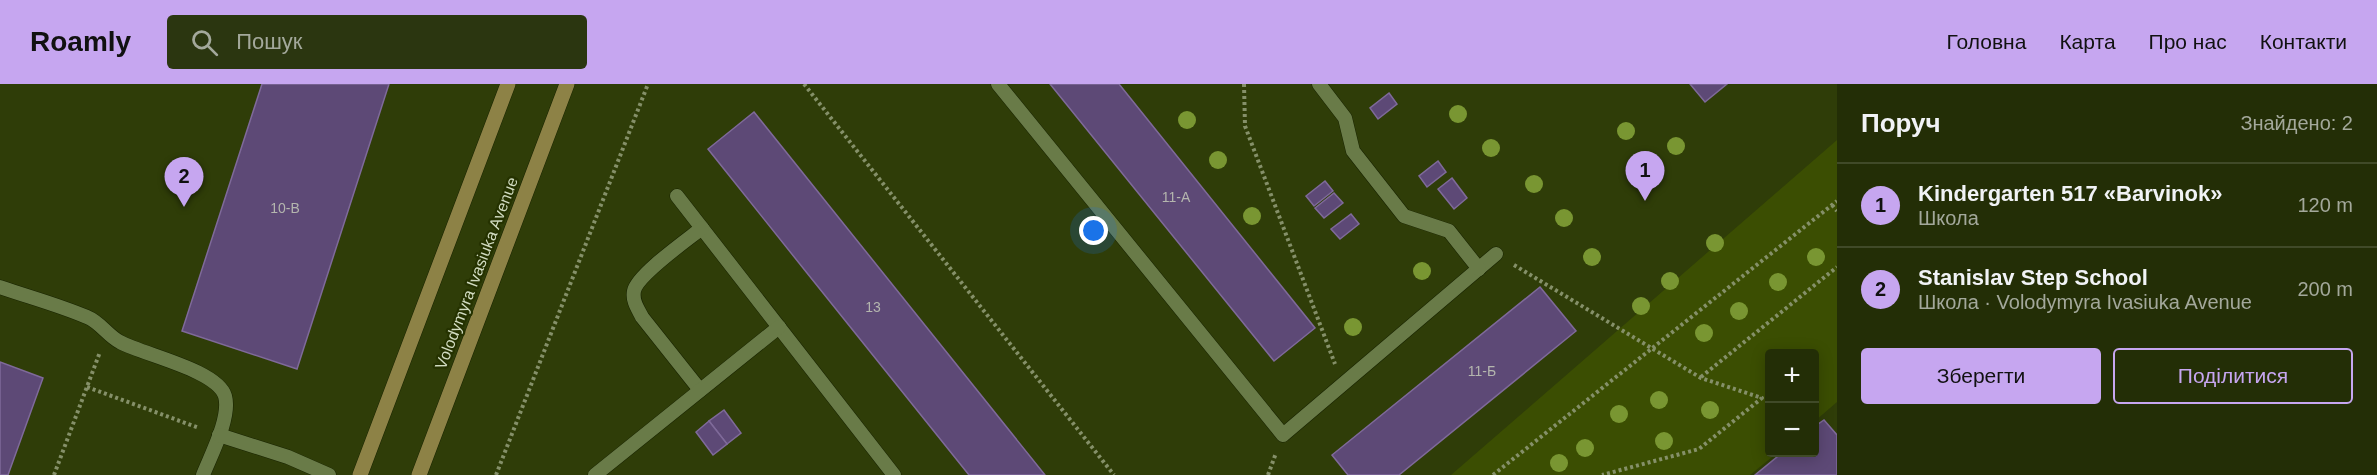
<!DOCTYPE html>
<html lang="uk">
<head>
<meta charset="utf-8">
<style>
	:root { --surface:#232e06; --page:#2b3610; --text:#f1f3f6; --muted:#a3a89b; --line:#404a28; --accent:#c6a6f0 }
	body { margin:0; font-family:Helvetica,sans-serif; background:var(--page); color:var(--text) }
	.controls { position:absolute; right:18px; bottom:18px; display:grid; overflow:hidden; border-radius:6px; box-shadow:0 3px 15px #0003 }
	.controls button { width:54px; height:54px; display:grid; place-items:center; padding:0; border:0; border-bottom:2px solid var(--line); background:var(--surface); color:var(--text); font:30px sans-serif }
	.you { position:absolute; left:1094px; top:147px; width:21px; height:21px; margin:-15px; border:4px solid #fff; border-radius:50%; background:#1a73e8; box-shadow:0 0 0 9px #1a73e833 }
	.badge { display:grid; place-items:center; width:39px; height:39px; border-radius:50%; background:var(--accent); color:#111; font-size:20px; font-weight:700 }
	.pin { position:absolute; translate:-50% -50px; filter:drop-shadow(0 2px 3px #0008) }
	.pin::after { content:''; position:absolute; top:32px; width:21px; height:18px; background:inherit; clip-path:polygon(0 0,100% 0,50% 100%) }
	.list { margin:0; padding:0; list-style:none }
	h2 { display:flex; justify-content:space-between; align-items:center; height:78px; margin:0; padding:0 24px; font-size:26px }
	h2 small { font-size:20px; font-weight:400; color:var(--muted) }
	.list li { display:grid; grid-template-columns:39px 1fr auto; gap:18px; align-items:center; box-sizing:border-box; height:84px; padding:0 24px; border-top:2px solid var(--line) }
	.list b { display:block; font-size:22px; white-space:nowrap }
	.list p { margin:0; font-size:20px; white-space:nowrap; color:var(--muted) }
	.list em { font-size:20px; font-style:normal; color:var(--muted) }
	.actions { display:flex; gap:12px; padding:18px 24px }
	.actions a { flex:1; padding:14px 0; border:2px solid var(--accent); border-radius:6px; text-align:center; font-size:21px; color:var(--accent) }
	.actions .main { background:var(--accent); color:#111 }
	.icon { flex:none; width:33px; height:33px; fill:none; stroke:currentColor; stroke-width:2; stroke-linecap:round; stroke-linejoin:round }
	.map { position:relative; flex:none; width:1837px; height:391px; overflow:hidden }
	header { display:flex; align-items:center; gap:36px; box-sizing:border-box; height:84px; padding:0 30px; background:var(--accent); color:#111 }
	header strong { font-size:28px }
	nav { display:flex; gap:33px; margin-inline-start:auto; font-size:21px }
	.search { width:420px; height:54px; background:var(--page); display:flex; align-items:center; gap:15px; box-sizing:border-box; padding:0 21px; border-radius:6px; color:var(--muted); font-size:22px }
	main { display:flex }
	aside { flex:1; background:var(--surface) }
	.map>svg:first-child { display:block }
	.green { fill:#3b4e02 }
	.building { fill:#5d4976; stroke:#7f6a9a; stroke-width:1.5 }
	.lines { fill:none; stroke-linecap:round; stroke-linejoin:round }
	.lane-casing { stroke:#182300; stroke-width:15 }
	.secondary-casing { stroke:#182300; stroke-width:16 }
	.path { stroke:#859069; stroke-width:4; stroke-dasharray:3 3; stroke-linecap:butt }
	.lane { stroke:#697b48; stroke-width:14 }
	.secondary { stroke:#8d8246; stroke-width:15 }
	.tree { fill:#799632 }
	.labels { text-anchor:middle; stroke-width:4.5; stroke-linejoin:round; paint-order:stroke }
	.number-label { font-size:14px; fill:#b4b6ae }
	.street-label { font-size:16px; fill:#d1dbc0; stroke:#253200 }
</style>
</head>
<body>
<header>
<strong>Roamly</strong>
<div class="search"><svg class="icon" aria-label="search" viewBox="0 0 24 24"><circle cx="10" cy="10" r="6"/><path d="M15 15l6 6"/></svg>Пошук</div>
<nav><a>Головна</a><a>Карта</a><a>Про нас</a><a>Контакти</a></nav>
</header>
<main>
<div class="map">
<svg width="1837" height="391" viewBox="0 0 1837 391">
	<rect width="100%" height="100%" fill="#2f3d08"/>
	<!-- green -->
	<polygon class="green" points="1837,56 1837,318 1815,337 1814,270 1770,270 1770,368 1777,369 1750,391 1451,391"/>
	<!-- building -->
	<g class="building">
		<polygon points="262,0 389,0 297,285 182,247"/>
		<polygon points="1050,0 1119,0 1315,244 1274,277"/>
		<polygon points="1690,0 1727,0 1705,18"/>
		<polygon points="1389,9 1397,20 1378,35 1370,24"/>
		<polygon points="754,28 1045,391 969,391 807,189 708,65"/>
		<polygon points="1438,77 1446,88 1427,103 1419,92"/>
		<polygon points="1452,94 1467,114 1454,125 1438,105"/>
		<polygon points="1325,97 1333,107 1314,122 1306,112"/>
		<polygon points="1334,109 1343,119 1324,134 1315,124"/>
		<polygon points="1351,130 1359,140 1340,155 1331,145"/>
		<polygon points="1540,203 1576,247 1399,391 1348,391 1332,371"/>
		<polygon points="0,278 43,294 8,391 0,391"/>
		<polygon points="724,326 741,349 727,360 709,337"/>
		<polygon points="1824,336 1837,351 1837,391 1755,391 1783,368 1814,368 1814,343"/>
		<polygon points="709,337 727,360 713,371 696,348"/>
	</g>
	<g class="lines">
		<defs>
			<g id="lane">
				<polyline points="998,0 1283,351 1496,170"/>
				<polyline points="1319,0 1345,34 1353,67 1404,132 1449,147 1479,185"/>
				<polyline points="677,112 894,391"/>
				<path d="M0,203C29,213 59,221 87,233C100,238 108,252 120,258C144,271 217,286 225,312C231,333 211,371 203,391"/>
				<path d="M700,306L642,233C638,225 632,217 634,207C637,191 687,156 702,144"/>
				<polyline points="219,351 288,373 329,391"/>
				<polyline points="595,391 779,243"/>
			</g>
			<g id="secondary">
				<polyline points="360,391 508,0"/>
				<polyline points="419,391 567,0"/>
			</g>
		</defs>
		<!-- lane casing -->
		<use href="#lane" class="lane-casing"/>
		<!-- secondary casing -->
		<use href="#secondary" class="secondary-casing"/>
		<!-- path -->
		<g class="path">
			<polyline points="804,0 1114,391"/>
			<polyline points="1244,0 1245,42 1335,280"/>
			<polyline points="1832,121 1837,127"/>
			<polyline points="1514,181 1701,294 1762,314 1699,365 1602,391"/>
			<polyline points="1701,293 1837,183"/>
			<polyline points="87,303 199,344"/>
			<polyline points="54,391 100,268"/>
			<polyline points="496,391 648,0"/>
			<polyline points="1268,391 1276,369"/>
			<polyline points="1493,391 1837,117"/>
		</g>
		<!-- lane -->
		<use href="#lane" class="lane"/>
		<!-- secondary -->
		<use href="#secondary" class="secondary"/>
	</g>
	<!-- trees -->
	<g class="tree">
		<circle cx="1458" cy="30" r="9"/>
		<circle cx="1187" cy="36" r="9"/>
		<circle cx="1626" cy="47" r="9"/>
		<circle cx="1676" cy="62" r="9"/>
		<circle cx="1491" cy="64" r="9"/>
		<circle cx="1218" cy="76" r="9"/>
		<circle cx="1534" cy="100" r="9"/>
		<circle cx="1252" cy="132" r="9"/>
		<circle cx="1564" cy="134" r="9"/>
		<circle cx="1715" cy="159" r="9"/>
		<circle cx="1592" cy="173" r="9"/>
		<circle cx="1816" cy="173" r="9"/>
		<circle cx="1422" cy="187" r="9"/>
		<circle cx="1670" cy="197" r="9"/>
		<circle cx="1778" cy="198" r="9"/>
		<circle cx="1641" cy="222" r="9"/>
		<circle cx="1739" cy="227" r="9"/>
		<circle cx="1353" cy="243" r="9"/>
		<circle cx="1704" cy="249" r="9"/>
		<circle cx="1659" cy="316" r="9"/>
		<circle cx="1710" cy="326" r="9"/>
		<circle cx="1619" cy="330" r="9"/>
		<circle cx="1664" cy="357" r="9"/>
		<circle cx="1585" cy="364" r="9"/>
		<circle cx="1559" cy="379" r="9"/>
	</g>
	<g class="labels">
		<!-- number labels -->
		<g class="number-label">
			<text x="1176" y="118">11-А</text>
			<text x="285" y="129">10-В</text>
			<text x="873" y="228">13</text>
			<text x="1482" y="292">11-Б</text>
		</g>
		<!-- street labels -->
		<g class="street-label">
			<text transform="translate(476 189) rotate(-69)" y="6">Volodymyra Ivasiuka Avenue</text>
		</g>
	</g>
</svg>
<div class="controls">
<button>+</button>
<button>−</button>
</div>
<div class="you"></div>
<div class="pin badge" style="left:1645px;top:117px">1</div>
<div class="pin badge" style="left:184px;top:123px">2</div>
</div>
<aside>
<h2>Поруч<small>Знайдено: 2</small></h2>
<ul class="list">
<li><span class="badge">1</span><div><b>Kindergarten 517 «Barvinok»</b><p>Школа</p></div><em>120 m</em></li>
<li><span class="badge">2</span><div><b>Stanislav Step School</b><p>Школа · Volodymyra Ivasiuka Avenue</p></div><em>200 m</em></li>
</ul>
<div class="actions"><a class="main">Зберегти</a><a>Поділитися</a></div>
</aside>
</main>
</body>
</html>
